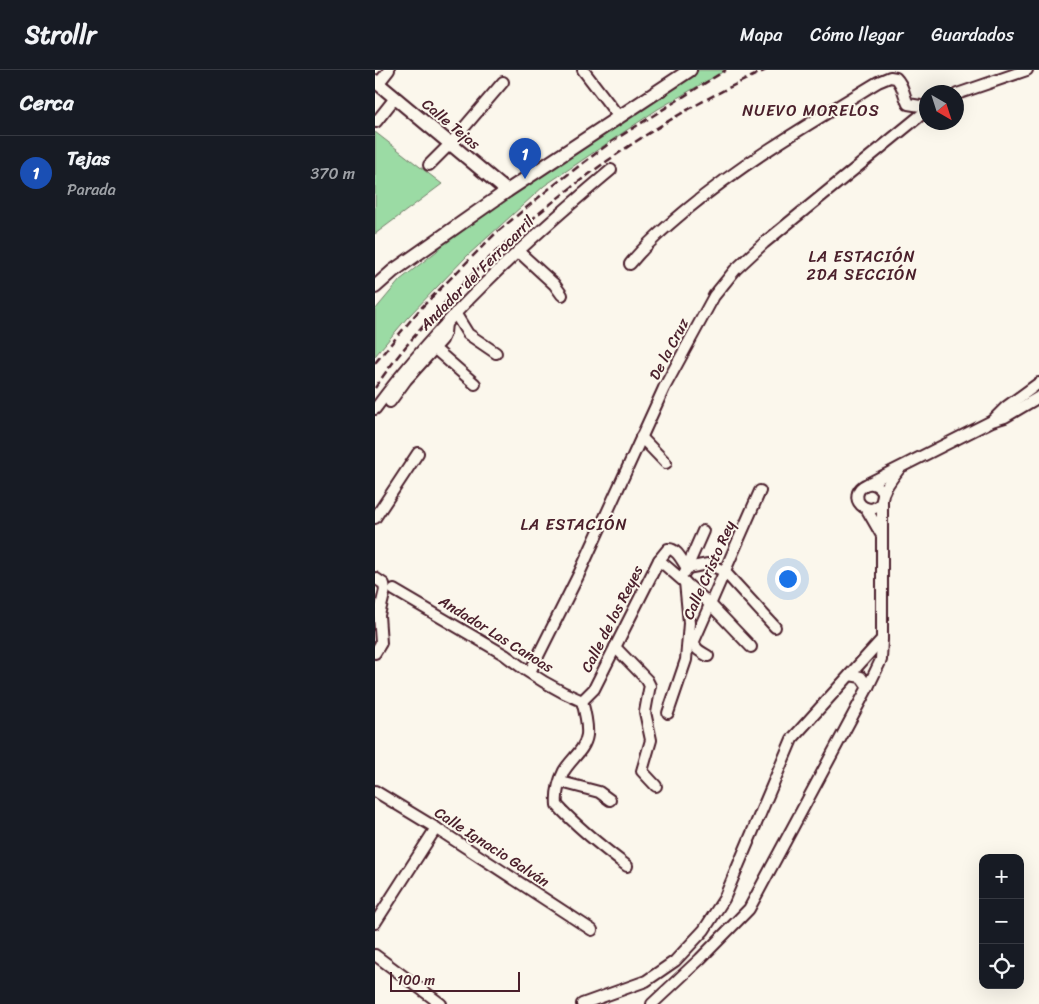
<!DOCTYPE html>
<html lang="es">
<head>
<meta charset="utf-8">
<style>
	:root { --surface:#171b24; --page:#242831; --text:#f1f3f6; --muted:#9ea1a6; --line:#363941; --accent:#1a73e8 }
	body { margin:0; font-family:Sriracha,sans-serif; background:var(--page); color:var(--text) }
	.controls { position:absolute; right:15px; bottom:15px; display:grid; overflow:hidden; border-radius:10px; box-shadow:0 5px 20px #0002 }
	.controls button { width:45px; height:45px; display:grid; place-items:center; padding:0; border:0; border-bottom:1px solid var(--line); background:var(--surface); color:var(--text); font:25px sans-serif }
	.compass { position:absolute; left:544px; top:15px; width:45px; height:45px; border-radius:50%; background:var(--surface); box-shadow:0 5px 20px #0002; rotate:141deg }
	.scale { position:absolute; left:15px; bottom:12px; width:130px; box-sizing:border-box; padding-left:5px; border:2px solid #4a1f2b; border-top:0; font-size:14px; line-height:18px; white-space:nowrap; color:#4a1f2b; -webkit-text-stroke:4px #fbf7ec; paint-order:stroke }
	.you { position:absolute; left:412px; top:508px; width:18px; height:18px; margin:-12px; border:4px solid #fff; border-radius:50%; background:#1a73e8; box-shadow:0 0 0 8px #1a73e833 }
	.badge { display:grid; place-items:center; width:32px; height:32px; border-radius:50%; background:var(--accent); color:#fff; font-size:16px; font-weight:700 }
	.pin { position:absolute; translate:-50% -41px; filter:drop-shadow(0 1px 2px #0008) }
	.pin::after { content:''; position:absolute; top:26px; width:18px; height:15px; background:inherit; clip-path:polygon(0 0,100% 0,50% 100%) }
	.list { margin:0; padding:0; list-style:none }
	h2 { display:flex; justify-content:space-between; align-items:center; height:65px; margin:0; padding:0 20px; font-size:21px }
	h2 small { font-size:16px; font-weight:400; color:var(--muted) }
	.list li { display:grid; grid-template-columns:32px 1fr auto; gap:15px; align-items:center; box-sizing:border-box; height:75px; padding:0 20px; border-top:1px solid var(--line) }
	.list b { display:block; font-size:19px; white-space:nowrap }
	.list p { margin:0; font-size:16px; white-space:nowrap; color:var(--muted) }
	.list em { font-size:16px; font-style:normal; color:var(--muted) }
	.icon { flex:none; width:28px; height:28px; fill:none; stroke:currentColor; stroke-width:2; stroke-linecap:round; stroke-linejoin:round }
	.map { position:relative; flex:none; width:664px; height:934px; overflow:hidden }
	header { display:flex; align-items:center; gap:30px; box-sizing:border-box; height:70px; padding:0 25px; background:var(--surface); border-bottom:1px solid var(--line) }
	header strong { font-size:24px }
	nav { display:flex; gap:28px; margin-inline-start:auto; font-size:18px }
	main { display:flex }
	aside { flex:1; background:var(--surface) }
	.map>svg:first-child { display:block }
	.green { fill:#9bdba4; stroke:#727d68 }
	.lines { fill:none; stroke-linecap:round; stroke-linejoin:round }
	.minor-casing { stroke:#4a1f2b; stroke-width:14 }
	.tertiary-casing { stroke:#4a1f2b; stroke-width:16 }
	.minor { stroke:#fbf7ec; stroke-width:10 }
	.tertiary { stroke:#fbf7ec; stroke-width:12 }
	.rail { stroke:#4a1f2b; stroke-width:2.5; stroke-dasharray:8 4; stroke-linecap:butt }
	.labels { text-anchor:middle; stroke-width:4; stroke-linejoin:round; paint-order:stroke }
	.street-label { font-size:15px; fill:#4a1f2b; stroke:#fbf7ec }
	.neighbourhood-label { font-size:16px; letter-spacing:1px; fill:#4a1f2b; stroke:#fbf7ec }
</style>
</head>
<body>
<header>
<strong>Strollr</strong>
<nav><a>Mapa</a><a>Cómo llegar</a><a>Guardados</a></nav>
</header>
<main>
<aside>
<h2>Cerca<small></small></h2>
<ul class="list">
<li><span class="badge" style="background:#1a4fb4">1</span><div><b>Tejas</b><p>Parada</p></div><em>370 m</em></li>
</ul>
</aside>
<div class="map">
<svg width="664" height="934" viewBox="0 0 664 934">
	<rect width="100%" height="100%" fill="#fbf7ec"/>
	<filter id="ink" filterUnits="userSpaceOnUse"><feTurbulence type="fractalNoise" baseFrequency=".02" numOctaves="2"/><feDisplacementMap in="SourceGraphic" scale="10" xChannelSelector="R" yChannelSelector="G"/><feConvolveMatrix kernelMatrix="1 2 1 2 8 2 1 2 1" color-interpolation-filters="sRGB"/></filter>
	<g filter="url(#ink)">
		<!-- green -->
		<g class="green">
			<polygon points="324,0 351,0 283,39 169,116 92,186 32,248 0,286 0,240 25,210 62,181 70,169 99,152 126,130 262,38"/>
			<polygon points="0,62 67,114 0,164"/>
		</g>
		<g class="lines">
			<defs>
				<g id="minor">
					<polyline points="208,0 244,47"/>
					<polyline points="3,14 14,0"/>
					<polyline points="582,24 652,0"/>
					<polyline points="1,52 20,28"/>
					<polyline points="54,95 75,74 128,12"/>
					<polyline points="143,181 179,214 187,225"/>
					<path d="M255,194C271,174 291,157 310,141C370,91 437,52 503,12L515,7L521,8C529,16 528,24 533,34L552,37"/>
					<polyline points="80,243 93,264 121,283"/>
					<polyline points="60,279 100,314"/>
					<polyline points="15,332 31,310 67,270 70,263 71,253"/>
					<path d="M0,339C67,248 150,172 236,100"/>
					<polyline points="618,350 631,337 664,313"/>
					<polyline points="266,367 291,393"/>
					<polyline points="494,413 617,351 630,347 664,327"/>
					<path d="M508,423C497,402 473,422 486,435C489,438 493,439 497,439C500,438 504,436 506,433C508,429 507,425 509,422C512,414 519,406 524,399"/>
					<polyline points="491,438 506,464"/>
					<polyline points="0,448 43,383"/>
					<polyline points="284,490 336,535 376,577"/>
					<polyline points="310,502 328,461"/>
					<polyline points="0,508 9,514 10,520 4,545 6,573 0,583"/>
					<path d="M19,520L130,585C153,603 180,620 207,631"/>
					<polyline points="240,577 272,610 275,616 274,620 270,642 276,670 267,701 281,716"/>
					<path d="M333,586C326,582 319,579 319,571L385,421"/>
					<polyline points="155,602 204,504 289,318 339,226 360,200 389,173 552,40"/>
					<polyline points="475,605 486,607 493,617"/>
					<path d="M207,631L219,619L284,490L293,479C302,478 307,491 312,498L333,494L349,501L400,557"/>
					<path d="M207,631C210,642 213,654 212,665C210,680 196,689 189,701C184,711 181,724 182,735C203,758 227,777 252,796"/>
					<polyline points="293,643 311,590 314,553 310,512"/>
					<polyline points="186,712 224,722 235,730"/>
					<polyline points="0,721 61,758 217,860"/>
					<polyline points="0,853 61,758"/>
					<polyline points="0,885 66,934"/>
					<polyline points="207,934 271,911 300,891 329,860 349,829 417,669 507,569"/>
					<polyline points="277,934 325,889 374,839 493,617 506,590 507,569 507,432"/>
				</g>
				<g id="tertiary">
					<polyline points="0,11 132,121"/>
					<polyline points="0,217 18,201 132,121 315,0"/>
				</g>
			</defs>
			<!-- minor casing -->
			<use href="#minor" class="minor-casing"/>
			<!-- tertiary casing -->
			<use href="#tertiary" class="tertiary-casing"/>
			<!-- minor -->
			<use href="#minor" class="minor"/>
			<!-- tertiary -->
			<use href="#tertiary" class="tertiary"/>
			<!-- rail -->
			<g class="rail">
				<polyline points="0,293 46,238 121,163 175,118 236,72 351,0"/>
				<path d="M0,318C23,283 51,252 80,222C167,131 275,52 391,0"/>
			</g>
		</g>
	</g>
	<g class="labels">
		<!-- street labels -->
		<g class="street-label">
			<text transform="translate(76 54) rotate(40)" y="5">Calle Tejas</text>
			<text transform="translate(102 203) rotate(-45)" y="5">Andador del Ferrocarril</text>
			<text transform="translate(294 279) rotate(-62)" y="5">De la Cruz</text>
			<text transform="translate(334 500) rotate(-66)" y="5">Calle Cristo Rey</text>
			<text transform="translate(237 549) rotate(-63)" y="5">Calle de los Reyes</text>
			<text transform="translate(121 564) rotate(32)" y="5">Andador Las Canoas</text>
			<text transform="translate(117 777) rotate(33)" y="5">Calle Ignacio Galván</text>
		</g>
		<!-- neighbourhood labels -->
		<g class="neighbourhood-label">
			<text x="436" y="46">NUEVO MORELOS</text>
			<text x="487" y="192">LA ESTACIÓN<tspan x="487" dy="18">2DA SECCIÓN</tspan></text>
			<text x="199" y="460">LA ESTACIÓN</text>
		</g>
	</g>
</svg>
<div class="controls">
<button>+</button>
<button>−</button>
<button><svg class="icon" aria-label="locate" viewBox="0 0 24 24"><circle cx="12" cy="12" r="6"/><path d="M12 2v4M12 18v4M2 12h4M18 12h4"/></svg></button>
</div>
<svg class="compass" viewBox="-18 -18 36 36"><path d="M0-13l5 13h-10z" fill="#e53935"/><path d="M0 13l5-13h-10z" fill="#9ea1a6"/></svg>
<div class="scale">100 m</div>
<div class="you"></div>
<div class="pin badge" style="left:150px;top:109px;background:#1a4fb4">1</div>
</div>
</main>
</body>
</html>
